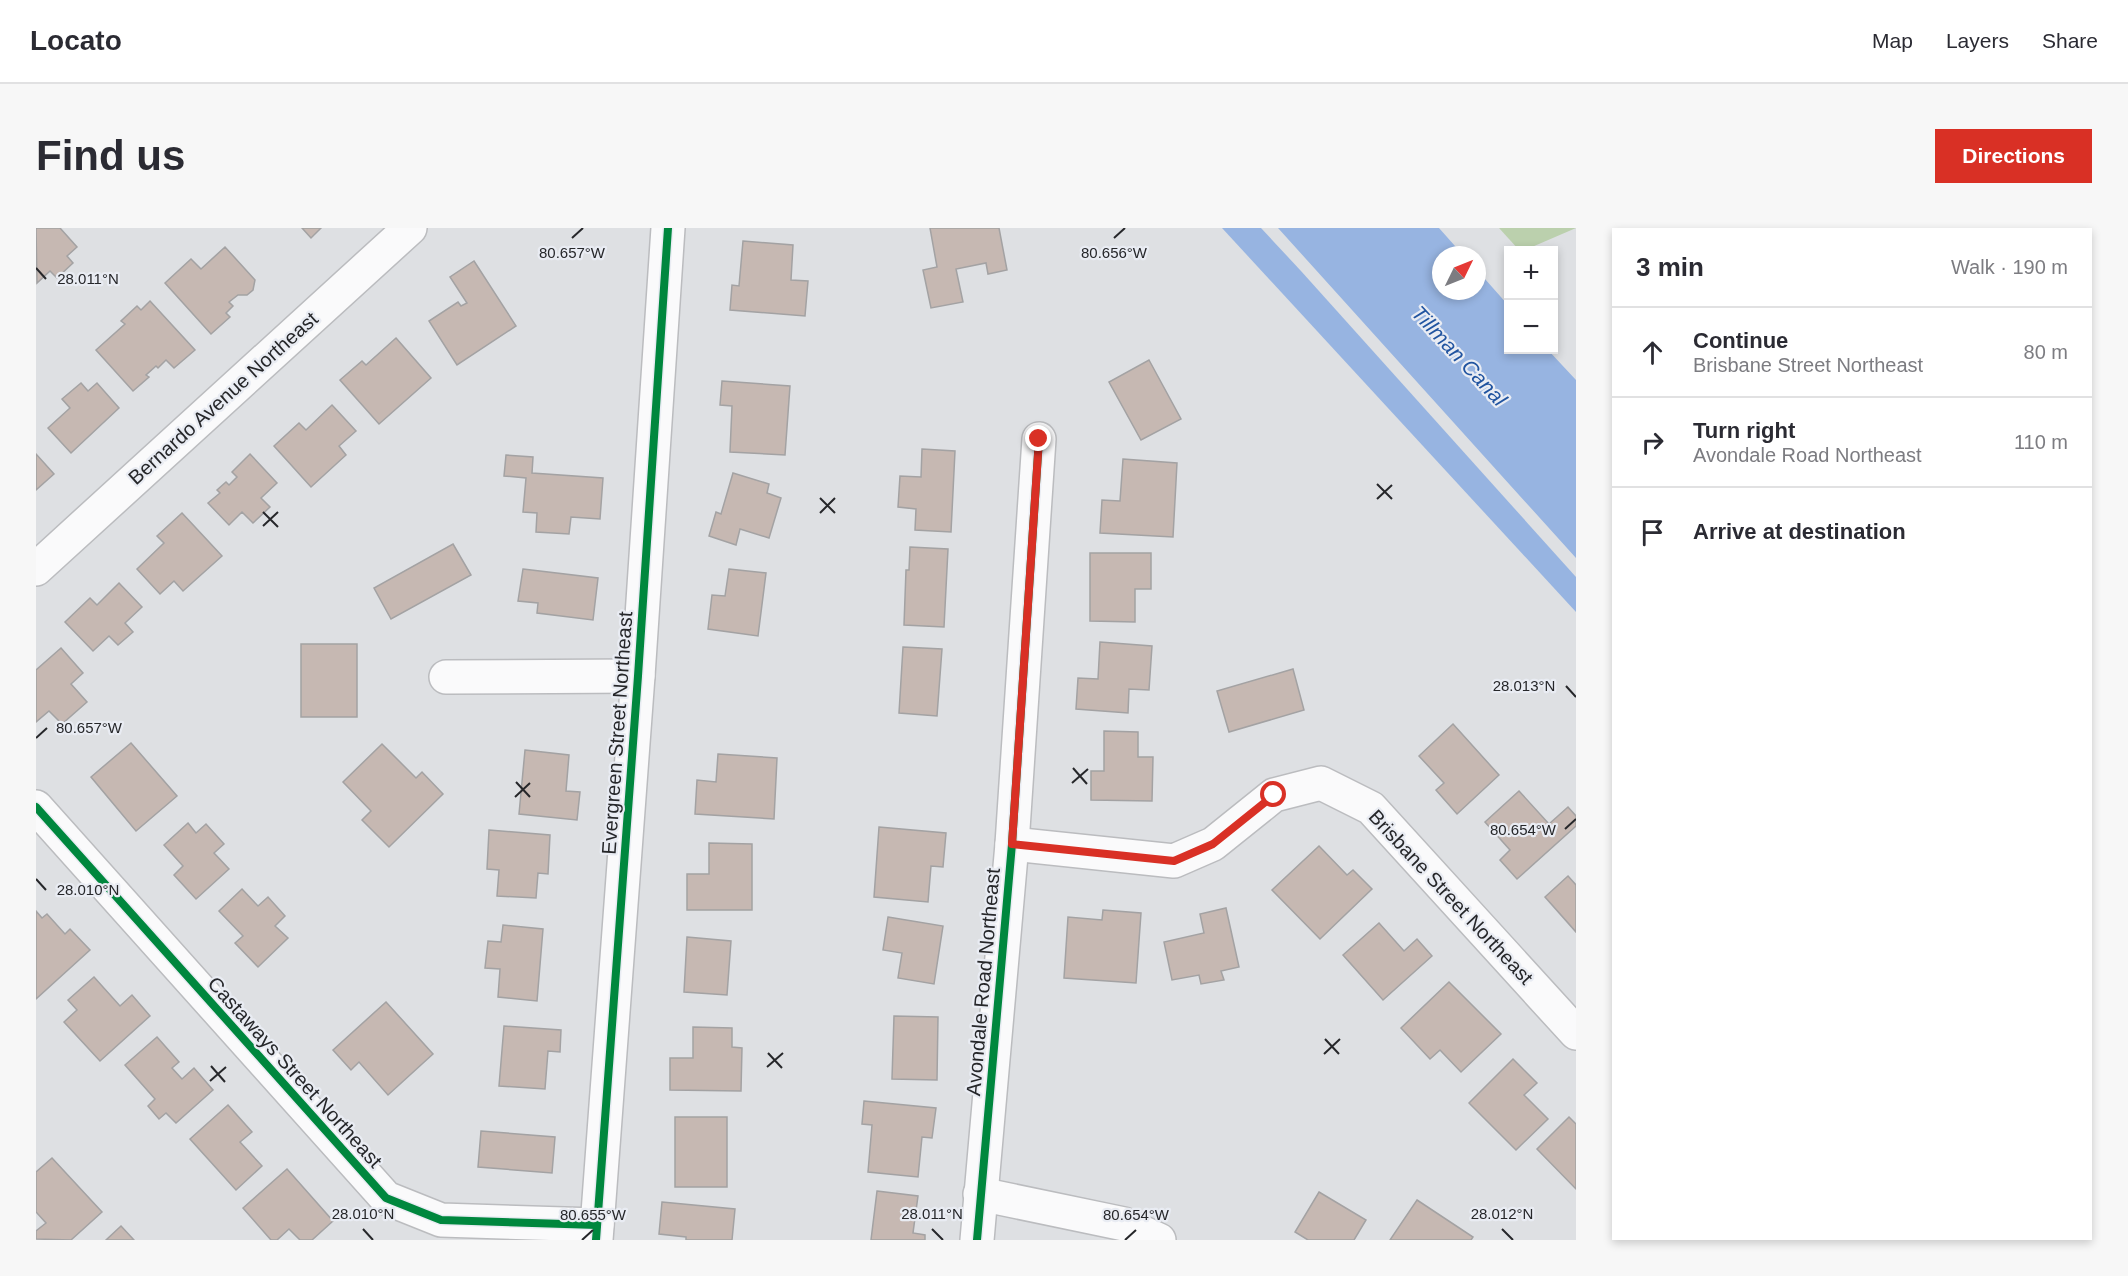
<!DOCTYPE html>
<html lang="en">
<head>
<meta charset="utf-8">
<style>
	:root { --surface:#fff; --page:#f7f7f7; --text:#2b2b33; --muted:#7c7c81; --line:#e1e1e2; --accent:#d93025 }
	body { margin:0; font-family:Helvetica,sans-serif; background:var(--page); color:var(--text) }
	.controls { position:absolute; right:18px; top:18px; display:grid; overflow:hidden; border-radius:0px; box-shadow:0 3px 9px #0003 }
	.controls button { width:54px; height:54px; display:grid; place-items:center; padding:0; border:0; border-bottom:2px solid var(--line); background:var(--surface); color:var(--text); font:30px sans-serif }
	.compass { position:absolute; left:1396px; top:18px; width:54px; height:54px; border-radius:50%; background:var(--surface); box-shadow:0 3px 9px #0003; rotate:47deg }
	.stop { position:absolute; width:18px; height:18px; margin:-14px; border:4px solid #d93025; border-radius:50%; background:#fff }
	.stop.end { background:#d93025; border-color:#fff; box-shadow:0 2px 6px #0008 }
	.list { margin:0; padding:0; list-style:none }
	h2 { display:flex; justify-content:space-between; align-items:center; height:78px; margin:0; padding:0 24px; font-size:26px }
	h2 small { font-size:20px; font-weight:400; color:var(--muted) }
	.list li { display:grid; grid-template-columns:39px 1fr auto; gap:18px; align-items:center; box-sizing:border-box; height:90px; padding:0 24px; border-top:2px solid var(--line) }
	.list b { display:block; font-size:22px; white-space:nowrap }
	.list p { margin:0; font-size:20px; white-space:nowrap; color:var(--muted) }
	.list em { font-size:20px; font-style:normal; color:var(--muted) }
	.icon { flex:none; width:33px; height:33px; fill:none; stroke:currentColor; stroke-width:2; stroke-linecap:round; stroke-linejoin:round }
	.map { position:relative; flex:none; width:1540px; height:1012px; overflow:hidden; border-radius:0px }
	header { display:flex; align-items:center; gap:36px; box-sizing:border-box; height:84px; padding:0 30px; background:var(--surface); border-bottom:2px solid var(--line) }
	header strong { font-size:28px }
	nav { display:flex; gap:33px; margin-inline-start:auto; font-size:21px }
	.intro { display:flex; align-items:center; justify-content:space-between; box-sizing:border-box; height:144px; padding:0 36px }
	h1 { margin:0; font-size:42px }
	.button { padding:15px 27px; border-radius:0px; background:var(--accent); color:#fff; font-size:21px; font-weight:700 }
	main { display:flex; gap:36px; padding:0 36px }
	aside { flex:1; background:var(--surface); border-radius:0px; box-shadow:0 3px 9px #0003 }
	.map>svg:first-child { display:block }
	.green { fill:#bbd0ad }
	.water { fill:#97b4e1 }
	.building { fill:#c6b8b2; stroke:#a3a2a3; stroke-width:1.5 }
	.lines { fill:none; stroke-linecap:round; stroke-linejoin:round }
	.minor-casing { stroke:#bbbcbf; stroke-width:36 }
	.minor { stroke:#fafafb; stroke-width:33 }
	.cycleway-casing { stroke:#e9ecf3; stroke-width:11 }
	.cycleway { stroke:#00873e; stroke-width:8 }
	.route { stroke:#d93025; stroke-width:8 }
	.ticks { fill:none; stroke:#26272a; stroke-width:2 }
	.labels { text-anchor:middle; stroke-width:4.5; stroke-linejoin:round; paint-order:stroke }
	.street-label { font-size:20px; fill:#26272a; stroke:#e9ecf3 }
	.water-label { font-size:21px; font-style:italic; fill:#2154a0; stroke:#e9ecf3 }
	.ticks-label { font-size:15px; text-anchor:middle; fill:#26272a; stroke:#e9ecf3; stroke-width:4.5; stroke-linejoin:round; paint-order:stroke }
</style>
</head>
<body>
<header>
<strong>Locato</strong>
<nav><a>Map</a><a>Layers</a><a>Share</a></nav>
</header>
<div class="intro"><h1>Find us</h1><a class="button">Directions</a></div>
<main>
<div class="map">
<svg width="1540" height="1012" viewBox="0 0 1540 1012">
	<rect width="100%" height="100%" fill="#dee0e3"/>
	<!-- green -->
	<polygon class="green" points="1463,0 1540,0 1489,22 1483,22"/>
	<!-- water -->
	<g class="water">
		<polygon points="1186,0 1225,0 1265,43 1540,349 1540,384"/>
		<polygon points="1242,0 1403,0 1427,27 1405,27 1405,63 1441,63 1441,42 1472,77 1472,122 1512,122 1540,152 1540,330"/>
	</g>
	<!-- building -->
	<g class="building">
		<polygon points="0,0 24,0 41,19 31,28 37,35 21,50 14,43 1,55"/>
		<polygon points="266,0 285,0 275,10"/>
		<polygon points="894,0 963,0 971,42 952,46 950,35 920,41 927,74 895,80 887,42 901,39"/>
		<polygon points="707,13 757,17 755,52 772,53 769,88 694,82 696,57 703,58"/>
		<polygon points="189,19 219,52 217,62 211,67 202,67 193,74 197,78 190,85 194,89 175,106 129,55 155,31 165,41"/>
		<polygon points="438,33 480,98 421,137 393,93 422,74 425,78 431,75 414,49"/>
		<polygon points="114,73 159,122 138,140 130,132 122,140 120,138 110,147 113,149 97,163 60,122 89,96 85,93 101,78 105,82"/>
		<polygon points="360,110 395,150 343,196 304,152 326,133 330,137"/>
		<polygon points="1113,132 1145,191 1105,212 1073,154"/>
		<polygon points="686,153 754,158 749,227 694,224 696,178 684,177"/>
		<polygon points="45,155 52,163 61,155 83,180 35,225 12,200 34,180 26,171"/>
		<polygon points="296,177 320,203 303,218 310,227 275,259 238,218 263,195 270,202"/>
		<polygon points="886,221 919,223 915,304 879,302 880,281 862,279 864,248 885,249"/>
		<polygon points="0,226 18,246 0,262"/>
		<polygon points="214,226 241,255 225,270 234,279 217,295 206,284 193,297 172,275 184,265 181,262 190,254 193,257 201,249 196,244"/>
		<polygon points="470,227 497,229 496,245 567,250 564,291 535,289 533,306 500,304 501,285 487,284 490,250 468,248"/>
		<polygon points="1087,231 1141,235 1137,309 1064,305 1066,272 1084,273"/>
		<polygon points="697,245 733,256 731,265 745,270 733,310 704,301 700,317 673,308 680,284 685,286"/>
		<polygon points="146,285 186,328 147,363 138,353 124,366 101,341 128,315 121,308"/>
		<polygon points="417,316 435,347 355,391 338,360"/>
		<polygon points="874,319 912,321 908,399 868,397 870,342 873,342"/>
		<polygon points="1054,325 1115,325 1115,361 1099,361 1099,394 1054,393"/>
		<polygon points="487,341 562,350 557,392 501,385 502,375 482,373"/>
		<polygon points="693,341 730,345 722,408 672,401 676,367 689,368"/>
		<polygon points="83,355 106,379 89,395 97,404 82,417 73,408 57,423 29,394 54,370 61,377"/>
		<polygon points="1064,414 1116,418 1113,462 1093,461 1092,485 1040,481 1042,450 1062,451"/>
		<rect x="265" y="416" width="56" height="73"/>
		<polygon points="867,419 906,421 901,488 863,485"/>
		<polygon points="25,420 47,445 35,456 51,474 26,496 13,483 0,494 0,442"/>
		<polygon points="1257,441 1268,482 1193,504 1181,463"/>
		<polygon points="1417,496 1463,547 1421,586 1400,562 1408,555 1383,528"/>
		<polygon points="1068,503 1102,504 1102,529 1117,529 1116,573 1055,572 1055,543 1068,543"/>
		<polygon points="95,515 141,568 100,603 55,549"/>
		<polygon points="346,516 380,550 386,544 407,566 353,619 326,592 335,583 307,554"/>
		<polygon points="489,522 533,527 530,563 544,564 541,592 483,586"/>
		<polygon points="682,526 741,530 738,591 659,586 661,552 680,554"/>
		<polygon points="1483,563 1513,596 1532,579 1540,588 1540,598 1481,651 1464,632 1474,622 1449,594"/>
		<polygon points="152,595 160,605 170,596 188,616 178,625 193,641 160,671 138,647 147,638 128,617"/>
		<polygon points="843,599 910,605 907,639 895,638 892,674 838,669"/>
		<polygon points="453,602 514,607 512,646 502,645 500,670 461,668 463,642 451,641"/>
		<polygon points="673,615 716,616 716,682 651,682 651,646 673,646"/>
		<polygon points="1283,618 1311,647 1317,642 1336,661 1284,711 1236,662"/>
		<polygon points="1532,648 1540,657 1540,704 1509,669"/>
		<polygon points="206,661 222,678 232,669 249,688 239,698 252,710 222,739 199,715 207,708 183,683"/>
		<polygon points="1190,680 1203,739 1185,743 1188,752 1165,756 1163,747 1136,752 1128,714 1168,705 1164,686"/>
		<polygon points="1067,682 1105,685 1100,755 1028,750 1032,689 1066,692"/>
		<polygon points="0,683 6,690 11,686 29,706 34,701 54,722 0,771"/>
		<polygon points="852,689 907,698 898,756 862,750 866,725 847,722"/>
		<polygon points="1343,695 1368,723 1381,711 1396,728 1347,772 1307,727"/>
		<polygon points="467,697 507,701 501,773 462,769 464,741 449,740 452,713 465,714"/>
		<polygon points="651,709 695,713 691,767 648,764"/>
		<polygon points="58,749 84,778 96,767 114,788 64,833 28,794 41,782 32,772"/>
		<polygon points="1413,754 1465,806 1425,844 1404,822 1394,831 1365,800"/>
		<polygon points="350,774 397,826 352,867 323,834 315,842 297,822"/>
		<polygon points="858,788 902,789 901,852 856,851"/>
		<polygon points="468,798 525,802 524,824 512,823 509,861 463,858"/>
		<polygon points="657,799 696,800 696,819 706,820 705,863 634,862 634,830 657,830"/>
		<polygon points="121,809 143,834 136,840 146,851 158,840 177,862 140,895 130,885 123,891 112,878 119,871 89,837"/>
		<polygon points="1477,831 1501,855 1488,867 1512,891 1480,922 1433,875"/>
		<polygon points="828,873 900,880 896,910 886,909 882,949 832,944 836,897 826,896"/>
		<polygon points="192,877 216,904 204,914 226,938 200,962 154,911"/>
		<rect x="639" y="889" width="52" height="70"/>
		<polygon points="1533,889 1540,896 1540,961 1501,921"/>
		<polygon points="445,903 519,909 516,945 442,939"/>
		<polygon points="16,930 66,984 35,1012 0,1011 0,1003 10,995 0,984 0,944"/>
		<polygon points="251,941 297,993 276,1012 264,1012 253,1001 241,1012 235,1012 207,980"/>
		<polygon points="841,963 882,968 877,1005 889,1007 889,1012 835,1012"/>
		<polygon points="1283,964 1330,992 1318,1012 1272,1012 1259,1004"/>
		<polygon points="1381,972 1437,1009 1435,1012 1354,1012"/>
		<polygon points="626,974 699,981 696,1012 650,1012 650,1009 623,1006"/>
		<polygon points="85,998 98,1012 70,1012"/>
	</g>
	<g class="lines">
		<defs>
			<g id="minor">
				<polyline points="0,341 374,0"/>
				<polyline points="410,449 602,448"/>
				<polyline points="0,579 350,970 405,992 561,997"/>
				<polyline points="976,616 1138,633 1177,616 1238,567 1285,555 1335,580 1540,805"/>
				<polyline points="944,966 1088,996 1123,1012"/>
				<polyline points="560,1012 602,448 632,0"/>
				<polyline points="941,1012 976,616 1003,211"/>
			</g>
		</defs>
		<!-- minor casing -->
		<use href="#minor" class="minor-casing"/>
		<!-- minor -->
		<use href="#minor" class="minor"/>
		<defs>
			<g id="cycleway">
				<polyline points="0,579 350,970 405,992 561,997"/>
				<polyline points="560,1012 602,448 632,0"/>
				<polyline points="941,1012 976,616 1003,211"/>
			</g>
		</defs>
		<!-- cycleway casing -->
		<use href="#cycleway" class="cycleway-casing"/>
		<!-- cycleway -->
		<use href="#cycleway" class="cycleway"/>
	</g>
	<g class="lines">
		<!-- route -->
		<polyline class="route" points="1003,211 976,616 1138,633 1177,616 1238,567"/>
	</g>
	<!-- ticks -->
	<path class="ticks" d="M536,10L547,0M1078,10L1089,0M0,40L10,51M1341,256L1356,271M784,270L799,285M1341,271L1356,257M227,284L242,299M784,285L799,270M227,298L242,284M1530,458L1540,469M0,510L11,500M1037,540L1051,556M480,554L494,569M1036,555L1052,541M479,569L494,555M1529,601L1540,591M0,651L10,662M1289,811L1303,826M732,825L746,840M1288,826L1304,811M175,838L189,854M731,839L747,825M174,853L190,839M327,1001L337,1012M896,1001L907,1012M1466,1001L1477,1012M546,1012L557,1002M1089,1012L1100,1002"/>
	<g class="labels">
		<!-- street labels -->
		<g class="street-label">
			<text transform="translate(187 170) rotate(-42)" y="7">Bernardo Avenue Northeast</text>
			<text transform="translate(581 505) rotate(-86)" y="7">Evergreen Street Northeast</text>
			<text transform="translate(1415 669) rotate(47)" y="7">Brisbane Street Northeast</text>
			<text transform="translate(947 754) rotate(-85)" y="7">Avondale Road Northeast</text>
			<text transform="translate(259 844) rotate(48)" y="7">Castaways Street Northeast</text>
		</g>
		<!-- water labels -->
		<g class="water-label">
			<text transform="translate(1423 128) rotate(47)" y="7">Tillman Canal</text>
		</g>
	</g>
	<g class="ticks-label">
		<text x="536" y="30">80.657°W</text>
		<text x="1078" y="30">80.656°W</text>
		<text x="52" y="56">28.011°N</text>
		<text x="1488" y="463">28.013°N</text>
		<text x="53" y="505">80.657°W</text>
		<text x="1487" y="607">80.654°W</text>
		<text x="52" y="667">28.010°N</text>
		<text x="327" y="991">28.010°N</text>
		<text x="896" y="991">28.011°N</text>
		<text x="1466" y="991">28.012°N</text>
		<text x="557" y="992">80.655°W</text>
		<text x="1100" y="992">80.654°W</text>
	</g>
</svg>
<div class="controls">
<button>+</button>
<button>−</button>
</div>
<svg class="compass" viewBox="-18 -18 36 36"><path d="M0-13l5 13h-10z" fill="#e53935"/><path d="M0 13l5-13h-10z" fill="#7c7c81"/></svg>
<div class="stop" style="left:1238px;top:567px"></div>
<div class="stop end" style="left:1003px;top:211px"></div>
</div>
<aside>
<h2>3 min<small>Walk · 190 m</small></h2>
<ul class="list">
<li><svg class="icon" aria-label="ahead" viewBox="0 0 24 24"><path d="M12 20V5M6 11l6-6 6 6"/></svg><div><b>Continue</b><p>Brisbane Street Northeast</p></div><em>80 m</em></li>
<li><svg class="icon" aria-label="right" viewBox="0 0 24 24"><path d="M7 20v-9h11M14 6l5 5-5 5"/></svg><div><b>Turn right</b><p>Avondale Road Northeast</p></div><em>110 m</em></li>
<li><svg class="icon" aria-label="arrive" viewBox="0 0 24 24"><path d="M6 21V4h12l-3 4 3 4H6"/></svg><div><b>Arrive at destination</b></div></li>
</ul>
</aside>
</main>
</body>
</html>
